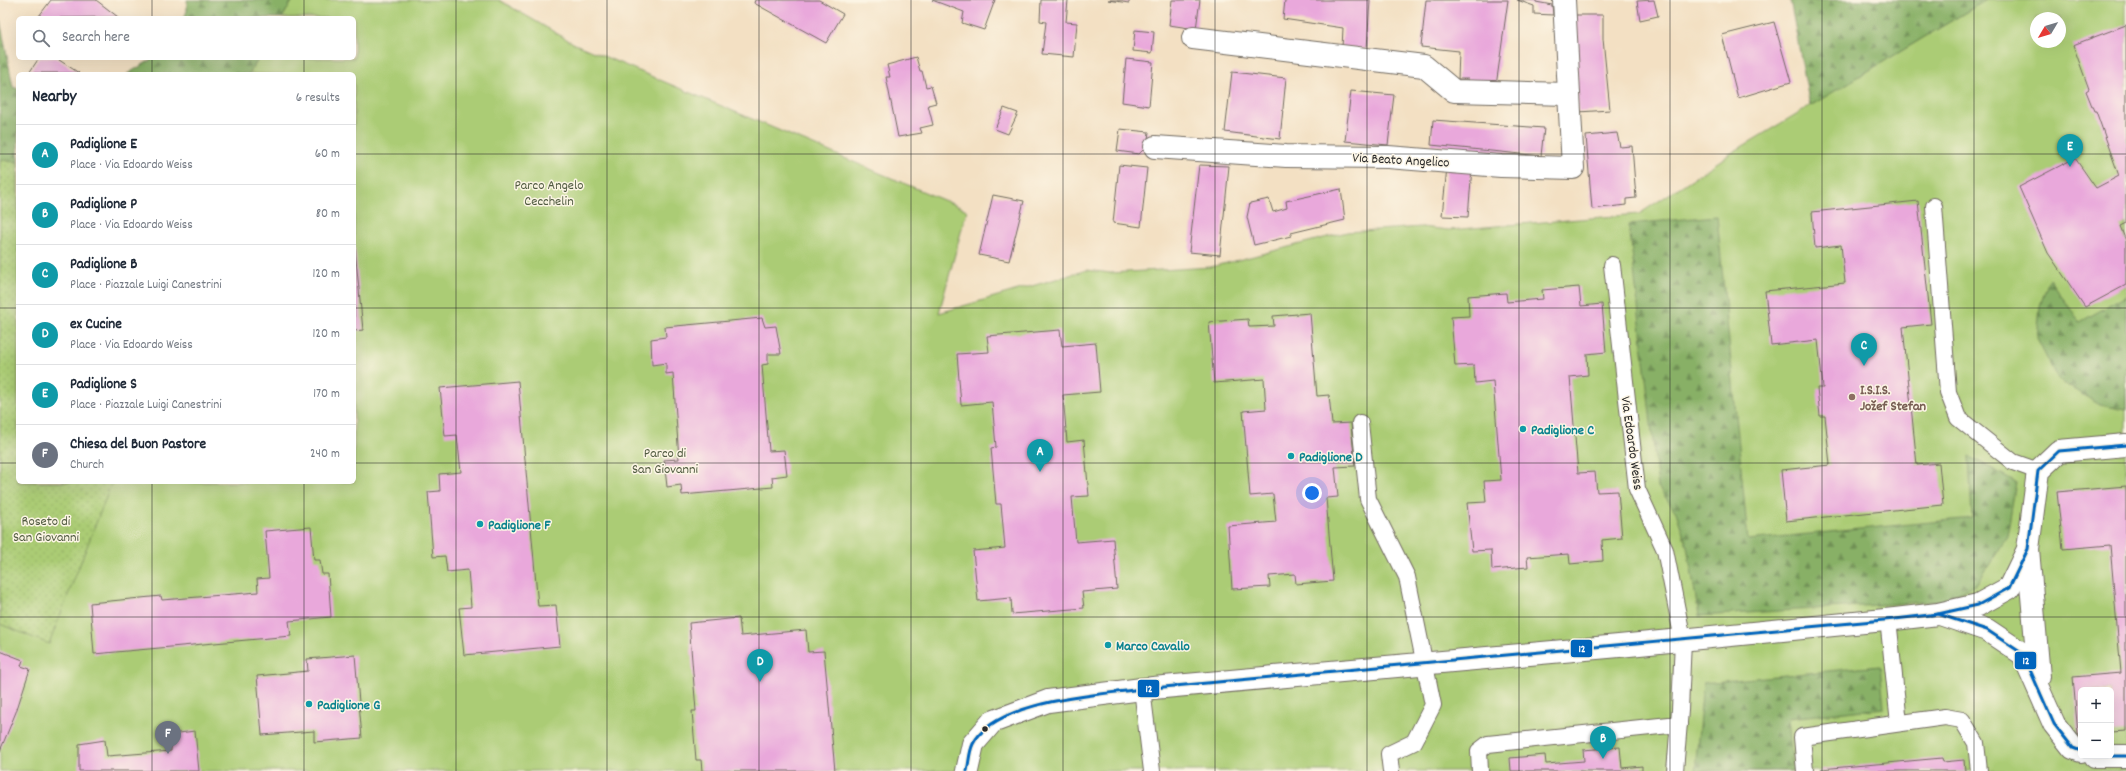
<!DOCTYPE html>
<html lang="en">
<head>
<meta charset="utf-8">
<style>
	:root { --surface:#fff; --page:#f2f2f3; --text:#1f2937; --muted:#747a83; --line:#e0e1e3; --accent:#2563eb }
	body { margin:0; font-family:Dekko,sans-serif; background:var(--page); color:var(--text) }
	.controls { position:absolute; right:12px; bottom:12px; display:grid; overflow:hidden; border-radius:6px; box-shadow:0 4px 16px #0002 }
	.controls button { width:36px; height:36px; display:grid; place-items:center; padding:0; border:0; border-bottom:1px solid var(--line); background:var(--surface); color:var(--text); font:20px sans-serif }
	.compass { position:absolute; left:2030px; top:12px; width:36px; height:36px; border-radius:50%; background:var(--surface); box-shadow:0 4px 16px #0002; rotate:232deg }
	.you { position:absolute; left:1312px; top:493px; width:14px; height:14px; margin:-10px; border:3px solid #fff; border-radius:50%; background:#1a73e8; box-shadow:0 0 0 6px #1a73e833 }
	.badge { display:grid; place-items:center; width:26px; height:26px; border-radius:50%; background:var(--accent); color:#fff; font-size:13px; font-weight:700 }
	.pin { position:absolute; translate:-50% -33px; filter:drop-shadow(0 1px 2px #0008) }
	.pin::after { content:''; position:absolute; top:21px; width:14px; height:12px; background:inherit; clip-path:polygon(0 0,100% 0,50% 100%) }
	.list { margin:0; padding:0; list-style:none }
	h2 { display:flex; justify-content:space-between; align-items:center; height:52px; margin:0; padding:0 16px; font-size:17px }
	h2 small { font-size:13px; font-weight:400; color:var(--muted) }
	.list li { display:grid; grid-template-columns:26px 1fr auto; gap:12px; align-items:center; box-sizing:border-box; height:60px; padding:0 16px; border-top:1px solid var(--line) }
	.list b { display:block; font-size:15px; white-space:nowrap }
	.list p { margin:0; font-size:13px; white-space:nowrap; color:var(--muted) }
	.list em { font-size:13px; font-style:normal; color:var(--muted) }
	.icon { flex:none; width:22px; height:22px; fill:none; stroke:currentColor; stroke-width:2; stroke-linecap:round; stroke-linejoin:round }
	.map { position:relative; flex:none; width:2126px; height:771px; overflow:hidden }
	.search { position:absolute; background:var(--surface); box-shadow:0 4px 16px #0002; left:16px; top:16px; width:340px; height:44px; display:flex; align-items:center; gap:10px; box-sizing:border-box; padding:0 14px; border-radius:6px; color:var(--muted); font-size:15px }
	.panel { position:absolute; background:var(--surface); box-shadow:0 4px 16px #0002; left:16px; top:72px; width:340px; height:412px; border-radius:6px }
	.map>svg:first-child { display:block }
	.green { fill:#abcc74; stroke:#6b7c50; fill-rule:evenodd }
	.forest { fill:url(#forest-firs); stroke:#5a6e48 }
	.garden { fill:url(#garden-dots); stroke:#6b7c50 }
	.building { fill:#e9a8db }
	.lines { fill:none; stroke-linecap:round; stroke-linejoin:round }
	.lane-casing { stroke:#716a60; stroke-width:18 }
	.street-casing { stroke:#716a60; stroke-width:24 }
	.lane { stroke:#fff; stroke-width:16 }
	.street { stroke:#fff; stroke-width:22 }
	.bus-1-casing { stroke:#fcf5e5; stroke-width:6 }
	.bus-1 { stroke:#0065bd; stroke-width:3 }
	.grid { fill:none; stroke:#2b2b2b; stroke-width:1; stroke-opacity:0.55 }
	.education-dot { fill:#8d6e63; stroke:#fcf5e5; stroke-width:1.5 }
	.culture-dot { fill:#0f9aa8; stroke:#fcf5e5; stroke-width:1.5 }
	.bus-dot { fill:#2b2b2b; stroke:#fcf5e5; stroke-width:1.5 }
	.labels { text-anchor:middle; stroke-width:3; stroke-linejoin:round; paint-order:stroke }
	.street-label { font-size:14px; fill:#2b2b2b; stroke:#fcf5e5 }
	.park-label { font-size:14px; fill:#515b41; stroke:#fcf5e5 }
	.education-label { font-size:14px; font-weight:bold; fill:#785e54; stroke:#fcf5e5; text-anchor:start }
	.culture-label { font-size:14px; font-weight:bold; fill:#0d838f; stroke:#fcf5e5; text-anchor:start }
	.line-badge { stroke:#fcf5e5; stroke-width:1.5 }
	.badge-label { font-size:11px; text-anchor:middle; font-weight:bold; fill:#fff }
</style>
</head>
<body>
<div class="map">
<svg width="2126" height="771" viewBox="0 0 2126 771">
	<defs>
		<pattern id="forest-firs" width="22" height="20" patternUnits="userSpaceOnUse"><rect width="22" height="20" fill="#88b066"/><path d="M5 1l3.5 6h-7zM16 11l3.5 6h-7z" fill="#6f8f54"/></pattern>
		<pattern id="garden-dots" width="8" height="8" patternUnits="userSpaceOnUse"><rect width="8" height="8" fill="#abcc74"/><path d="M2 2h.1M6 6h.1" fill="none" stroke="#93af65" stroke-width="1.8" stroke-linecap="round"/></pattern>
	</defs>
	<rect width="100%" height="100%" fill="#fcf5e5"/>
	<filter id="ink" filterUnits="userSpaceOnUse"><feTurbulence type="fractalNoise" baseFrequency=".025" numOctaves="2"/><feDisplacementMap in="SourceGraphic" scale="8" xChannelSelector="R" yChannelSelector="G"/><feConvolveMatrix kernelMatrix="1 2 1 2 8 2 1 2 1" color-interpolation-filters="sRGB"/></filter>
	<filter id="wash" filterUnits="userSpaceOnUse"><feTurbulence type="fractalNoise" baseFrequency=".012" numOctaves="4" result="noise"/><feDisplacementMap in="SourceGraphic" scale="16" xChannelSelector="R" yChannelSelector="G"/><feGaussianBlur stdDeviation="0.9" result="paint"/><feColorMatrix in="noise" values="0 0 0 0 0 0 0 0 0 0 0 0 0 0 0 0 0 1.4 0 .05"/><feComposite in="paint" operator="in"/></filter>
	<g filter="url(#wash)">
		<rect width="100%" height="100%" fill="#f3e0c3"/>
		<!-- green -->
		<path class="green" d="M293,0H499L575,44L967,210L939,313L1087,270L1110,273L1211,267L1347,232L1421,227L1449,230L1639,214L1733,152L1986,0H2126V771H0V160L18,162V482H354V74H249L259,58H354V18H282ZM2036,18H2060V42H2036ZM2081,690H2111V756H2081Z"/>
		<!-- forest -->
		<g class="forest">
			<polygon points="187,0 293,0 282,18 184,18 187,11"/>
			<polygon points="1790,0 1986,0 1810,106"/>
			<polygon points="0,20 13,87 18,89 18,162 0,160"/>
			<polygon points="154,58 259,58 249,74 127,74"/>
			<polygon points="1717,216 1748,540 1972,518 1969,456 2016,482 2007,537 1977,584 1941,601 1699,616 1687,546 1676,512 1658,487 1629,224"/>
			<polygon points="2049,279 2080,322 2126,296 2126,410 2100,405 2058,380 2037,339 2040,306"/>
			<polygon points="1880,666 1884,708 1788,718 1793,771 1695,771 1703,683"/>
		</g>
		<!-- garden -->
		<polygon class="garden" points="0,160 18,162 18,482 112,482 49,644 0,624"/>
		<g id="blocks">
			<!-- building -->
			<g class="building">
				<polygon points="51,0 96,0 118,17 41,18 39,16"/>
				<polygon points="755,0 819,0 843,14 826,43 754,3"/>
				<polygon points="932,0 995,0 984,30 962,23 964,12"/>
				<polygon points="1041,0 1068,0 1066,22 1077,23 1074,57 1042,54 1046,22 1040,21"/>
				<polygon points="1108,0 1129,0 1129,3"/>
				<polygon points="1172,0 1200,0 1196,29 1169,25"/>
				<polygon points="1285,0 1370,0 1367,49 1342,48 1343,28 1283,19"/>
				<polygon points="1426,0 1508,0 1496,86 1468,83 1468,79 1458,79 1459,51 1421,47"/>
				<polygon points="1517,0 1536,0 1536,2 1552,5 1553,15 1534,14 1534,6"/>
				<polygon points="1654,0 1658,16 1640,20 1637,1"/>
				<polygon points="1574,15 1603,15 1603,39 1610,110 1578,112"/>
				<polygon points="1774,22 1791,82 1738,98 1722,35"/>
				<polygon points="2126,25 2126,223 2120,226 2126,241 2126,285 2085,307 2048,253 2019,187 2075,158 2096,188 2119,176 2096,111 2094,111 2086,91 2089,89 2073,45"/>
				<polygon points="1135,30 1154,32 1152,53 1133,51"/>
				<polygon points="916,57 920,71 922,71 926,87 931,86 936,103 928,105 933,125 920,128 922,133 898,137 886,77 890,77 887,65"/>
				<polygon points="39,58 56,58 79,73 29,73"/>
				<polygon points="1126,59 1153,62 1149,106 1122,102"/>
				<polygon points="1232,72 1286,78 1280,139 1225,132"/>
				<polygon points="1351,91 1394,95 1388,145 1345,141"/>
				<polygon points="1004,108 1018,113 1008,134 995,129"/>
				<polygon points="1433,120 1544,128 1541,156 1431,145"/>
				<polygon points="1120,129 1149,132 1147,146 1139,154 1117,151"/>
				<polygon points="1617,133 1620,147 1632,146 1636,198 1626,199 1626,205 1592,209 1586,136"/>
				<polygon points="1119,165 1147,168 1141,227 1113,223"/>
				<polygon points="1199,165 1229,166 1220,255 1189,252"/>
				<polygon points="1447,167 1472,168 1468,217 1442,216"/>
				<polygon points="1341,189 1345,220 1291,233 1291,236 1254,245 1247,217 1250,203 1269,199 1273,212 1287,208 1286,201"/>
				<polygon points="993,195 1024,201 1009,261 979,255"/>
				<polygon points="1918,201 1931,324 1903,327 1917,465 1939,463 1943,505 1786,521 1781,470 1830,465 1825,416 1820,416 1817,388 1823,388 1818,340 1771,345 1765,291 1845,283 1841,245 1815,248 1812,212"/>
				<polygon points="354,239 363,330 354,331"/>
				<polygon points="1579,287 1581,306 1602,304 1606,352 1587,354 1588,375 1570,377 1578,473 1595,472 1597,492 1618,491 1622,538 1602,540 1603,561 1570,564 1569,554 1527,557 1528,567 1492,570 1491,550 1472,551 1467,503 1486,502 1484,481 1501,480 1493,381 1475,383 1474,365 1455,366 1451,317 1469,316 1468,296 1506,293 1507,302 1543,299 1542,290"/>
				<polygon points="1310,313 1317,396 1329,395 1332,424 1351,423 1355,466 1335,467 1338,497 1326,498 1333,581 1296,584 1295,574 1269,576 1270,587 1232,589 1228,526 1276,522 1273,494 1250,496 1243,411 1266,409 1264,379 1214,383 1209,322 1248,319 1249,327 1274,326 1273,316"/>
				<polygon points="762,318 765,327 776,326 781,354 768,354 768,364 762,365 769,451 784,450 787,475 772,477 773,487 682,495 681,485 667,487 664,460 679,459 673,373 666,374 666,363 652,365 651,339 666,337 665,327"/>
				<polygon points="1060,330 1062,346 1096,343 1100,392 1063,395 1067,442 1084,440 1089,496 1072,497 1076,542 1113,539 1117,589 1082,592 1084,608 1012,614 1011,598 978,601 973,551 1005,548 1001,504 996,504 991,448 996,447 992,402 961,405 957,354 989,352 987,336"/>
				<polygon points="518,381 538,606 556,605 560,646 464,655 459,608 471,607 468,570 447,572 445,556 433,557 428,492 440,491 439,474 461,472 457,435 445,436 440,388"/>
				<polygon points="2126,486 2126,731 2111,732 2111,690 2081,690 2081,735 2078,735 2073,677 2121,673 2110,545 2063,549 2057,492"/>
				<polygon points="311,527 314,560 320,560 322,574 328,574 331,617 289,621 291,636 94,654 90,603 161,596 162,600 258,592 257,579 269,578 265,531"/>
				<polygon points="739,618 741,636 806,630 808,652 824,651 835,771 702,771 701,760 696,760 692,711 696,711 689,623"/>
				<polygon points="0,651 23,660 21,666 30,669 16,712 0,751"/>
				<polygon points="355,655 362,738 314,742 314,731 262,735 257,676 308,671 307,659"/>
				<polygon points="195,731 199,771 79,771 79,744 105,740 107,756 171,751 171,734"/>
				<polygon points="1620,747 1622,768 1642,766 1642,771 1511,771 1510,758 1545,755 1546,764 1584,761 1583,750"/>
				<polygon points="1942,758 1943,762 1964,760 1965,771 1821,771 1821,769"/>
			</g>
		</g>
	</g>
	<g filter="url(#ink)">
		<use href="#blocks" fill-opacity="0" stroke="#716a60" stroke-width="1"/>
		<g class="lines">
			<defs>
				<g id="lane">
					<polyline points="1934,206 1948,392 1958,418 2013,462 2038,471"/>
					<polyline points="1612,265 1637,489 1665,550 1683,640 1680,710 1675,771"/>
					<polyline points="1360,423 1368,499 1407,577 1433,705 1414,742 1389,754 1391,771"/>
					<polyline points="1888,619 1899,723"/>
					<polyline points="1142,689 1152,771"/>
					<polyline points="1480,771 1479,751 1488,744 1679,724"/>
					<polyline points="1805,771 1802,737 1945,717 1962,720 1976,743 1979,771"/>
				</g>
				<g id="street">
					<polyline points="1193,38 1424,66 1454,91 1568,94"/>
					<polyline points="1155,147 1286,156 1388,157 1501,166 1573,168 1564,0"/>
					<polyline points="2028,549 2039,677"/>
					<polyline points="1940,614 1987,630 2023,654 2054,724 2073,748 2081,751"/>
					<polyline points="2095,756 2126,756"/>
					<polyline points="967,771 973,744 992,722 1048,701 1142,689 1619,646 1895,619 1938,614 1978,605 2009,588 2028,549 2038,471 2059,451 2126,445"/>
				</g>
			</defs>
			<!-- lane casing -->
			<use href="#lane" class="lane-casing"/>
			<!-- street casing -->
			<use href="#street" class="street-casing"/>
			<!-- lane -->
			<use href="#lane" class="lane"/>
			<!-- street -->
			<use href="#street" class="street"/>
			<defs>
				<g id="bus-1">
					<polyline points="1931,615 1938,614 1987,630 2023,654 2054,724 2073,748 2081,751"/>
					<polyline points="2095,756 2126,756"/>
					<path d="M967,771C969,763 969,752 973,744C995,700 1098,695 1142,689L1895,619L1938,614L1978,605L2009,588L2028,549L2038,471L2059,451L2126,445"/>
				</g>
			</defs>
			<!-- bus-1 casing -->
			<use href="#bus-1" class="bus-1-casing"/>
			<!-- bus-1 -->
			<use href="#bus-1" class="bus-1"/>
		</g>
	</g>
	<!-- grid -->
	<path class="grid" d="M152,0V18M304,0V18M456,0V771M607,0V771M759,0V771M911,0V771M1063,0V771M1215,0V771M1367,0V771M1519,0V771M1670,0V771M1822,0V771M1974,0V771M152,58V74M304,58V74M0,154H18M354,154H2126M0,308H18M354,308H2126M0,463H18M354,463H2126M152,482V771M304,482V771M0,617H2126"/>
	<!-- markers -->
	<circle class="education-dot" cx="1852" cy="397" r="4"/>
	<g class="culture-dot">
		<circle cx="1523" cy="429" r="4"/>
		<circle cx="1291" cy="456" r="4"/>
		<circle cx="480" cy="524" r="4"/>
		<circle cx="1108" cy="645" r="4"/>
		<circle cx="309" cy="704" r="4"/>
	</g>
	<circle class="bus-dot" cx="985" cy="729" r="3.5"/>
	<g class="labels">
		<!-- street labels -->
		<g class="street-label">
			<text transform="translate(1401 159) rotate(3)" y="5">Via Beato Angelico</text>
			<text transform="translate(1633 443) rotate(82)" y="5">Via Edoardo Weiss</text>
		</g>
		<!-- park labels -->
		<g class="park-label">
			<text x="549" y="189">Parco Angelo<tspan x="549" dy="16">Cecchelin</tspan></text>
			<text x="665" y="457">Parco di<tspan x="665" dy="16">San Giovanni</tspan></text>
			<text x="46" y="525">Roseto di<tspan x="46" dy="16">San Giovanni</tspan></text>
		</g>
		<!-- education labels -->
		<g class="education-label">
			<text x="1860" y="394">I.S.I.S.<tspan x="1860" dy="16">Jožef Stefan</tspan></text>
		</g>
		<!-- culture labels -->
		<g class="culture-label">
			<text x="1531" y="434">Padiglione C</text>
			<text x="1299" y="461">Padiglione D</text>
			<text x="488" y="529">Padiglione F</text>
			<text x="1116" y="650">Marco Cavallo</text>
			<text x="317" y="709">Padiglione G</text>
		</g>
	</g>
	<g class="line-badge">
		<rect x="1570" y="639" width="23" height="19" rx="4" fill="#0065bd"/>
		<rect x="2014" y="651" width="23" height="19" rx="4" fill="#0065bd"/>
		<rect x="1137" y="679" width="23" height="19" rx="4" fill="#0065bd"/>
	</g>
	<g class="badge-label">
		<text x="1582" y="652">12</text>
		<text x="2026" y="664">12</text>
		<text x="1149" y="692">12</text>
	</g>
</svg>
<div class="controls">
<button>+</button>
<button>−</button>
</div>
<svg class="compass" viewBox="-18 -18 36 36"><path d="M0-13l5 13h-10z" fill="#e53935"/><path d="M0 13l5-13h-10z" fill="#747a83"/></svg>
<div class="you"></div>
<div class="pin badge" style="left:1040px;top:472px;background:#0f9aa8">A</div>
<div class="pin badge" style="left:1603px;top:759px;background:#0f9aa8">B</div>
<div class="pin badge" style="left:1864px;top:366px;background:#0f9aa8">C</div>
<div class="pin badge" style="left:760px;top:682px;background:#0f9aa8">D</div>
<div class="pin badge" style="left:2070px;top:167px;background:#0f9aa8">E</div>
<div class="pin badge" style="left:168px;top:754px;background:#6b7280">F</div>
<div class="search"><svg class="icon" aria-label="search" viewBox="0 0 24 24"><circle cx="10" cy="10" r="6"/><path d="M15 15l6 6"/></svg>Search here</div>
<section class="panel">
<h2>Nearby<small>6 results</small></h2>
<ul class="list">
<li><span class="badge" style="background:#0f9aa8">A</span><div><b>Padiglione E</b><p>Place · Via Edoardo Weiss</p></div><em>60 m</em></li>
<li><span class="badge" style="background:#0f9aa8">B</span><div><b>Padiglione P</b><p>Place · Via Edoardo Weiss</p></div><em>80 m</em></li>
<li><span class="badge" style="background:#0f9aa8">C</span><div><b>Padiglione B</b><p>Place · Piazzale Luigi Canestrini</p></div><em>120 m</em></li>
<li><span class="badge" style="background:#0f9aa8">D</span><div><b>ex Cucine</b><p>Place · Via Edoardo Weiss</p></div><em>120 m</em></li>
<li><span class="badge" style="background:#0f9aa8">E</span><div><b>Padiglione S</b><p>Place · Piazzale Luigi Canestrini</p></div><em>170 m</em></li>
<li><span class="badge" style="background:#6b7280">F</span><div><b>Chiesa del Buon Pastore</b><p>Church</p></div><em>240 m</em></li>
</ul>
</section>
</div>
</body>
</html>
